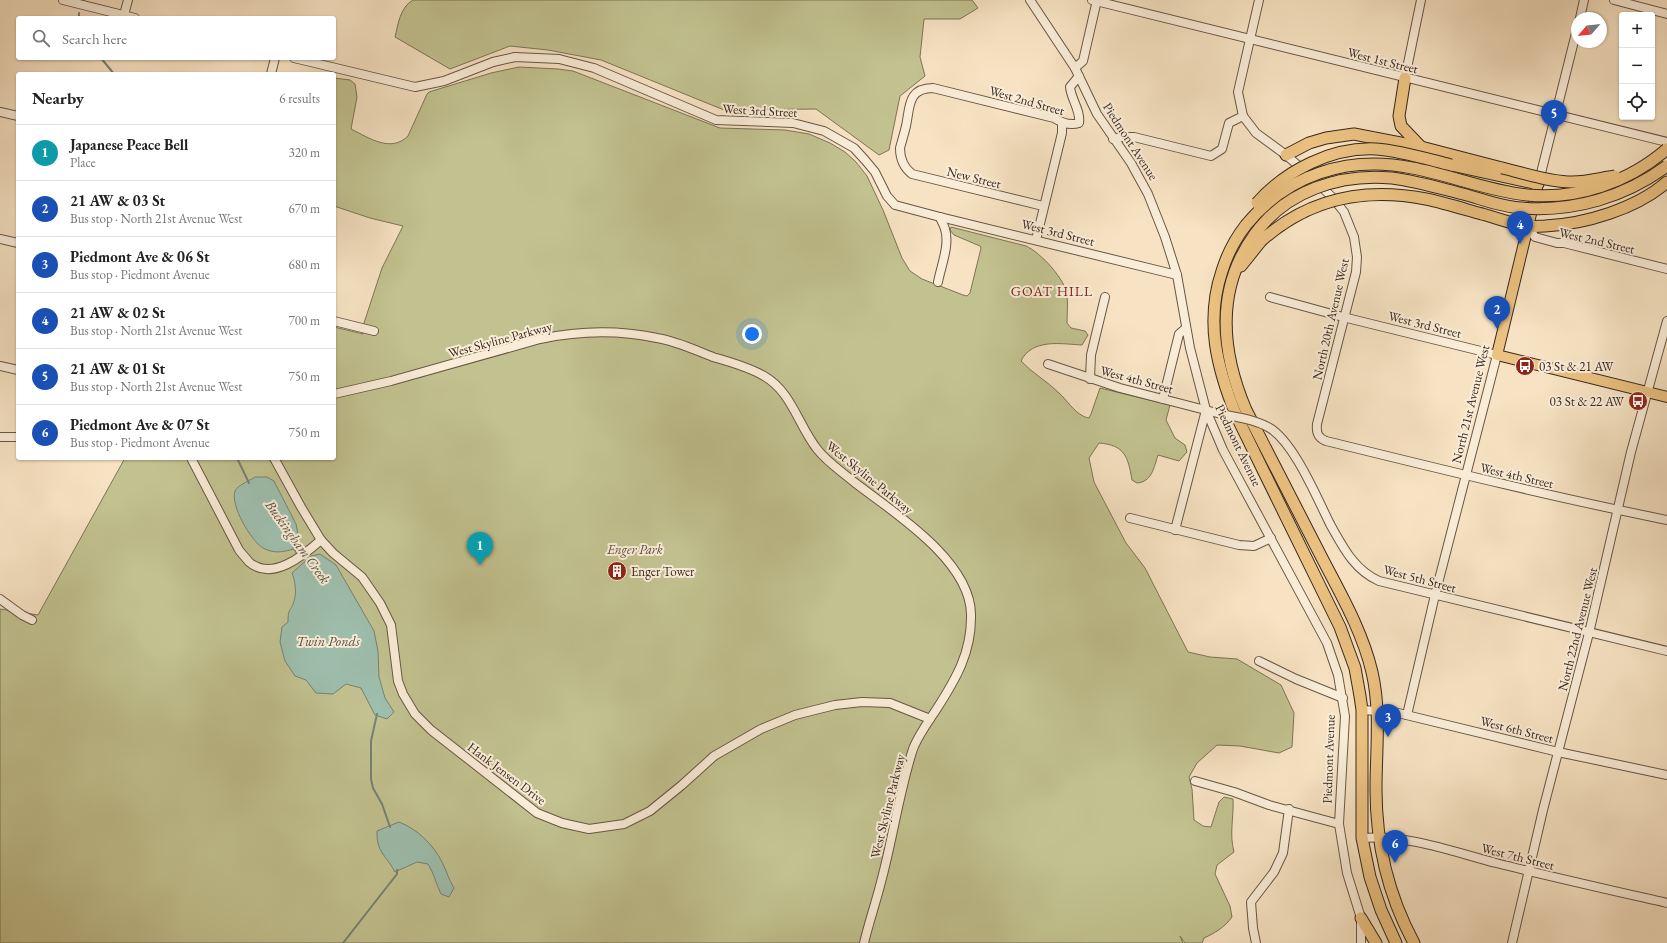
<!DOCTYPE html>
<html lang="en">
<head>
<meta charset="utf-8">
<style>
	:root { --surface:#fff; --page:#f2f2f2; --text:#222; --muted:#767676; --line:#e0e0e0; --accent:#8f2418 }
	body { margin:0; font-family:"EB Garamond",serif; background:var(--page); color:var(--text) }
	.controls { position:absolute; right:12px; top:12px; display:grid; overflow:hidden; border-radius:4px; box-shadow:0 1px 3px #0004 }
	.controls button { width:36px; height:36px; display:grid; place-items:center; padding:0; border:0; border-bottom:1px solid var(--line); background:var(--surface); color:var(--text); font:20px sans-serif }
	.compass { position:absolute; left:1571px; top:12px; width:36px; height:36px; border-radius:50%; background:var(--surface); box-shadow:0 1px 3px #0004; rotate:242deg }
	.you { position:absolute; left:752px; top:334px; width:14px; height:14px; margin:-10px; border:3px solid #fff; border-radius:50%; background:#1a73e8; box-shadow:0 0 0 6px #1a73e833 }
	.badge { display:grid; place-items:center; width:26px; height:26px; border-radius:50%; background:var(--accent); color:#fff; font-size:13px; font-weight:700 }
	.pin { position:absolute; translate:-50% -33px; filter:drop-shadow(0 1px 2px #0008) }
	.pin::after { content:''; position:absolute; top:21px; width:14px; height:12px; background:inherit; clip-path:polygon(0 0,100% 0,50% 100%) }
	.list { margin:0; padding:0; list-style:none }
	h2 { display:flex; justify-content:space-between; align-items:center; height:52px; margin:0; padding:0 16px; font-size:17px }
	h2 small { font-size:13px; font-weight:400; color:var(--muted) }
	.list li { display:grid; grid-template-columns:26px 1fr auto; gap:12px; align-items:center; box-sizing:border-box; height:56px; padding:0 16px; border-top:1px solid var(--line) }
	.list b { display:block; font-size:15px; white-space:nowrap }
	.list p { margin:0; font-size:13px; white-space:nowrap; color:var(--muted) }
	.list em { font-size:13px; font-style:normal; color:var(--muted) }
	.icon { flex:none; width:22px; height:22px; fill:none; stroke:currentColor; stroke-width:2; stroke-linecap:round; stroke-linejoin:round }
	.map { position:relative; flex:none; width:1667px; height:943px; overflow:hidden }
	.search { position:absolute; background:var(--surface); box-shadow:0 1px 3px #0004; left:16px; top:16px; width:320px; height:44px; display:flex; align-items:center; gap:10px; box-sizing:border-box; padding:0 14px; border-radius:4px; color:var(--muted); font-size:15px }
	.panel { position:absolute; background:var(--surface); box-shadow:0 1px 3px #0004; left:16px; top:72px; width:320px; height:388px; border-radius:4px }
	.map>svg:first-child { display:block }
	.green { fill:#c2c290; stroke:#7d7456 }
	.water { fill:#9ebfae; stroke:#758274 }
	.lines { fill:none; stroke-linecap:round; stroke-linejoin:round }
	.stream { stroke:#758274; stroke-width:2 }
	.minor-casing { stroke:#685646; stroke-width:10 }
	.major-casing { stroke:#38271d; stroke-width:12 }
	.highway-casing { stroke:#38271d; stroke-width:13 }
	.minor { stroke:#faedd8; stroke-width:8 }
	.major { stroke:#ecc282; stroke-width:10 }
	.highway { stroke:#ecc282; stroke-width:11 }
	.minor-bridge-casing { stroke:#685646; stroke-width:10; stroke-linecap:butt }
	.highway-bridge-casing { stroke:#38271d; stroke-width:13; stroke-linecap:butt }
	.minor-bridge { stroke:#faedd8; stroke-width:8 }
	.highway-bridge { stroke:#ecc282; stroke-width:11 }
	.labels { text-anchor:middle; stroke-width:4; stroke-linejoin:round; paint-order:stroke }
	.street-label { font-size:13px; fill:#38271d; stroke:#faedd8 }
	.poi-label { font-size:13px; fill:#38271d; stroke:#faedd8; text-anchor:start }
	.park-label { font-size:13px; font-style:italic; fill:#5a4e3a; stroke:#faedd8 }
	.neighbourhood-label { font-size:14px; letter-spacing:1px; fill:#7a1f14; stroke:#faedd8 }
	.water-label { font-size:14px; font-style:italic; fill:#524d41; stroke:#faedd8 }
</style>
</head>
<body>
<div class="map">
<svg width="1667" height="943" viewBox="0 0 1667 943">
	<rect width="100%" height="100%" fill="#f7e3c3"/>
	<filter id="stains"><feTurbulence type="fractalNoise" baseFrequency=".005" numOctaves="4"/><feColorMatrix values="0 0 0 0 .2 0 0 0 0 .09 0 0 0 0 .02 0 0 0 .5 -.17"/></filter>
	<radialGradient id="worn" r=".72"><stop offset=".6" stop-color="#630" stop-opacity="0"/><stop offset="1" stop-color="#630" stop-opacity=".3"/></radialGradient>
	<!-- green -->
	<g class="green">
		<path d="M413,0H972L978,8L960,19H924L920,57L925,76L900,96L889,150L879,155L816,109L724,110L601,60L548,50L510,46L450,69L395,37C398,25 400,7 413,0Z"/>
		<path d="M519,67L558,69L573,71L720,128L785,130L809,134L830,143L845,152L856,162L867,176L883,210L902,258L910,271L922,279L963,295L967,296L970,293L981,248L980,246L954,235L950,230L951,227L1026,246C1041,253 1065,279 1067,295C1068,304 1067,314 1067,323L1071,328L1085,331L1088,335L1082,345C1062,344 1032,338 1021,361C1032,373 1047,381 1059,393C1067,400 1073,411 1083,416C1086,418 1087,417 1089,418L1091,414L1100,388L1170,405L1166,420L1175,438L1185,445L1187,452L1179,461L1158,455C1154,467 1152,482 1137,483L1132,480C1128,457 1125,445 1099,443L1089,458L1094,482L1106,505L1126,543L1145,568L1188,652L1210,657L1237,659L1281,685L1294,713L1292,747L1279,753L1240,746L1217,745L1197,763L1189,777L1192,789L1194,820L1203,826L1211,827L1219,802L1224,797L1233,799C1234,817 1229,834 1234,852L1217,865L1215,874L1230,906L1232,917C1225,927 1215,933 1204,938L1202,943H1185L1180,936L1183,943H0V609L38,615L125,458H334V327L363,334L364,323L382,268L403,226L370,218L334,206V78L350,80L355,84L357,97L351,129C369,138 391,153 408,136L427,94L429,92L491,73Z"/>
	</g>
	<!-- water -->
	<g class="water">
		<path d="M255,477H267L274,481L296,524L299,540L294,549C283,552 274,554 263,548C251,541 230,505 235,491C238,485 249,481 255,477Z"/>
		<path d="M320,554L336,565L374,631L378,651L379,677L385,698L394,712L387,719L375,715L361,688L346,684L333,694L316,693L306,680L295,676L285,661L280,642L282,627L288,622C288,607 291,612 294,601C297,593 295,580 292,573L311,556Z"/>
		<path d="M399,822C417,829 433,844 442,862C446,870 449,880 454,888L449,897L441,894C436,884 434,873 428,864L417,862L395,872C386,855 376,852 377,831Z"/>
	</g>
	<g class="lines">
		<!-- stream -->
		<g class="stream">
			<polyline points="79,13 79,18"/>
			<polyline points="101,58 114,74"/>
			<polyline points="237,458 249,483"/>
			<polyline points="293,547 298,555"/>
			<polyline points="377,714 371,741 371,779 373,788 382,804 390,827"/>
			<polyline points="343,943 397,874 397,870"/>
		</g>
		<defs>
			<g id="minor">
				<polyline points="63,0 135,18"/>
				<polyline points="1030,0 1075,68 1097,114 1131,163 1148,194 1165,237 1177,275 1190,348 1206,410 1223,450 1327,643 1338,675 1345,716 1339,824 1347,873 1361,918 1361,943"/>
				<polyline points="1092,0 1667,142"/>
				<path d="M1259,0L1238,92L1243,116L1256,133L1286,155L1309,175L1332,197L1344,212L1354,237L1357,257L1356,272L1317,424C1316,433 1318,438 1326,441C1440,469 1553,497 1667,520"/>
				<polyline points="1614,0 1667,14"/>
				<polyline points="124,15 128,0"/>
				<polyline points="1580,18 1584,0"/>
				<polyline points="294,58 415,87 444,81 493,62 515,57 559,59 594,68 716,120 793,123 824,131 854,148 865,160 875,172 887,196 895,205 940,217 1177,275"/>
				<polyline points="1075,68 1083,61 1097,0"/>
				<polyline points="271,74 275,58"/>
				<polyline points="1405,78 1421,0"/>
				<polyline points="0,112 18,116"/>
				<polyline points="1113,139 1122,137 1134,137 1211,156 1222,149 1229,123 1243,116"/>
				<polyline points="1539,181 1577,29"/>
				<path d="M1043,206L912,174C903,167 900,159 900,148C902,141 904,134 906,126C910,108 907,88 933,88L1054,118C1062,123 1070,126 1079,123C1081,111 1071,99 1070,87L1079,76"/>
				<polyline points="1528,227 1535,237 1557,243 1564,243 1667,269"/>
				<polyline points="0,239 18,243"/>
				<polyline points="1036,240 1062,133 1062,124"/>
				<path d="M938,282C941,266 950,245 945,229C944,225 941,221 940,217"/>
				<polyline points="1270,297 1343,317 1497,355 1435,595 1407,715"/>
				<polyline points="334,321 374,331"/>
				<polyline points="1048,364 1120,388 1221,414"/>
				<polyline points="0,366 18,370"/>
				<polyline points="1090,379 1091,355 1105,297"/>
				<path d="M334,394L391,381L540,339C578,331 619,330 657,338C676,341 695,350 713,357C730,362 749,367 764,376C792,392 798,425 817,449C827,462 841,471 854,482C893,512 970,560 971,614C972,652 956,679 936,710C928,722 918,736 913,749C899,792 893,838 881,882C876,902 869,922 864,943"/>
				<polyline points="1163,399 1179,334 1186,328"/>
				<polyline points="0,437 18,437"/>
				<path d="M191,458L239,550C242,554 246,558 249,562C272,582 304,555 321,540"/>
				<polyline points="274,458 301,507 321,540 333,553 362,577 380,603 391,625 398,681 403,694 415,714 431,730 537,813 562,823 589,829 624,824 650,811 682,785 714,756 761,729 795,715 835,705 862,702 890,703 930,719"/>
				<polyline points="1130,518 1239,545 1254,546 1271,538"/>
				<path d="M1330,524C1343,547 1354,570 1379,581L1667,651"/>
				<polyline points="1175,530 1206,410"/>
				<polyline points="0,599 22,615 32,620"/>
				<polyline points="1259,661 1296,679 1343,698"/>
				<polyline points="1362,710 1394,712 1558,752 1667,775"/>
				<polyline points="1195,781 1234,792 1269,805 1339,824"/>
				<path d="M1362,838C1405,834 1454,852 1496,863C1552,877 1610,890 1667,903"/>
				<polyline points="1256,943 1253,928 1251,902 1274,872 1283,853 1289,809"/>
				<polyline points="1512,943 1543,810 1589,633 1631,452 1667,321"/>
			</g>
			<polyline id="major" points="1537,189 1497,355 1667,397"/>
			<g id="highway">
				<polyline points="1405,78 1399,116 1401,126 1421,147 1502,168"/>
				<polyline points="1286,155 1309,143 1326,138 1354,134 1421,147"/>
				<polyline points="1451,165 1538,184"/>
				<path d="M1482,214C1497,218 1512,224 1527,226C1532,227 1539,226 1545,226C1585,224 1636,209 1667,182"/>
				<path d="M1246,225C1235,239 1227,255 1222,271C1205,321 1217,368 1236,415L1340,627L1355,668L1360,696L1362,710V838L1370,877L1381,910L1396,943"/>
				<path d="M1255,234C1215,289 1221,351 1246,410C1271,459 1296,507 1321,556C1340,593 1362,630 1372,672C1381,711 1376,750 1376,789C1376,844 1388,895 1414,943"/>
				<polyline points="1241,266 1261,241"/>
				<polyline points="1361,918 1376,943"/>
			</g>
		</defs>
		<!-- minor casing -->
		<use href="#minor" class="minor-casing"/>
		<!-- major casing -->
		<use href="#major" class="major-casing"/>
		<!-- highway casing -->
		<use href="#highway" class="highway-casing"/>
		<!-- minor -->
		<use href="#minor" class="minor"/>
		<!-- major -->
		<use href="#major" class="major"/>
		<!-- highway -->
		<use href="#highway" class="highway"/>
		<defs>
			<path id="minor-bridge" d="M1221,414C1236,417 1254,419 1268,427C1293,440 1317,498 1330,524"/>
			<g id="highway-bridge">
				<path d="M1502,168C1524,173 1549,182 1572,182C1587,182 1601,178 1615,176"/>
				<path d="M1257,203C1286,170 1332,147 1376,149C1402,151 1427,159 1451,165"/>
				<path d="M1246,225C1287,175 1347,155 1412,168C1450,175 1488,191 1527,195C1577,200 1629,182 1667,149"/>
				<path d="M1255,234C1286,191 1340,173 1392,178C1416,181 1439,188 1463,194C1482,199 1502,207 1522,208C1574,212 1625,197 1667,166"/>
				<path d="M1261,241C1309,198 1364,187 1426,199C1445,203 1464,209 1482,214"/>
			</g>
		</defs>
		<!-- minor-bridge casing -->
		<use href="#minor-bridge" class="minor-bridge-casing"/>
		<!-- highway-bridge casing -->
		<use href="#highway-bridge" class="highway-bridge-casing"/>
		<!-- minor-bridge -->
		<use href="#minor-bridge" class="minor-bridge"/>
		<!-- highway-bridge -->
		<use href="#highway-bridge" class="highway-bridge"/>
	</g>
	<!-- icons -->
	<defs>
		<symbol id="bus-disc" viewBox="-11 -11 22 22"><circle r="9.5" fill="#8f2418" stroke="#faedd8"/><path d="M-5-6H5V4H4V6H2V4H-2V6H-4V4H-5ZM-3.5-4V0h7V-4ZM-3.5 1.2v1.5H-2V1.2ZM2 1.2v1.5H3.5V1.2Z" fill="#fff"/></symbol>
		<symbol id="building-disc" viewBox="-11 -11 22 22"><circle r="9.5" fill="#8f2418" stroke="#faedd8"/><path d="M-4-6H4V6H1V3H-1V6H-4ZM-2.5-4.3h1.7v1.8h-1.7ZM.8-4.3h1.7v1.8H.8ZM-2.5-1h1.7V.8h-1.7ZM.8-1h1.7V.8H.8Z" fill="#fff"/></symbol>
	</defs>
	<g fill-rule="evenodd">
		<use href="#bus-disc" x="1514" y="355" width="22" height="22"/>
		<use href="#bus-disc" x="1627" y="390" width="22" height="22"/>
		<use href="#building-disc" x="606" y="560" width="22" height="22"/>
	</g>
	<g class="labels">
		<!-- street labels -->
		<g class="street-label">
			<text transform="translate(1383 60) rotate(14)" y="5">West 1st Street</text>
			<text transform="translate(1027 100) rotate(16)" y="5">West 2nd Street</text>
			<text transform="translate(760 110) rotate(3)" y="5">West 3rd Street</text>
			<text transform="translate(1131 141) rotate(57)" y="5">Piedmont Avenue</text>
			<text transform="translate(974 177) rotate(14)" y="5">New Street</text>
			<text transform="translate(1058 232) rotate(14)" y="5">West 3rd Street</text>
			<text transform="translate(1597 240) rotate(13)" y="5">West 2nd Street</text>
			<text transform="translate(1330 319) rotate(-77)" y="5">North 20th Avenue West</text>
			<text transform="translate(1425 324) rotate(14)" y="5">West 3rd Street</text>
			<text transform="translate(500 339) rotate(-15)" y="5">West Skyline Parkway</text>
			<text transform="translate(1137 379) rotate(15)" y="5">West 4th Street</text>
			<text transform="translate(1470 404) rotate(-76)" y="5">North 21st Avenue West</text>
			<text transform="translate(1239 445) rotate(64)" y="5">Piedmont Avenue</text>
			<text transform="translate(1517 475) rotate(13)" y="5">West 4th Street</text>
			<text transform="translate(870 477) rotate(39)" y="5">West Skyline Parkway</text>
			<text transform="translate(1420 578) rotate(15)" y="5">West 5th Street</text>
			<text transform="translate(1577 629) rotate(-76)" y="5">North 22nd Avenue West</text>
			<text transform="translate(1517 729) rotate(14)" y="5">West 6th Street</text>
			<text transform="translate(1328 759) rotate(-88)" y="5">Piedmont Avenue</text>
			<text transform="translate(507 773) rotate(37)" y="5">Hank Jensen Drive</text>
			<text transform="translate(887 806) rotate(-76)" y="5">West Skyline Parkway</text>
			<text transform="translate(1518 856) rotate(14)" y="5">West 7th Street</text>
		</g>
		<!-- poi labels -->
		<g class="poi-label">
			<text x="1539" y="371">03 St &amp; 21 AW</text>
			<text x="1624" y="406" text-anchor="end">03 St &amp; 22 AW</text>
			<text x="631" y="576">Enger Tower</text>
		</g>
		<!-- park labels -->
		<g class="park-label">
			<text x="635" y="554">Enger Park</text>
		</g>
		<!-- neighbourhood labels -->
		<g class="neighbourhood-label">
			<text x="1052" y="296">GOAT HILL</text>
		</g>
		<!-- water labels -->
		<g class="water-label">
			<text transform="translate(298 542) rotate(54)" y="5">Buckingham Creek</text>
			<text x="328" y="646">Twin Ponds</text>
		</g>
	</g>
	<rect width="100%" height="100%" filter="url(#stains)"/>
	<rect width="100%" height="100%" fill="url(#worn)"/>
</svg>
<div class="controls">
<button>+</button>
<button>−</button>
<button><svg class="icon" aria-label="locate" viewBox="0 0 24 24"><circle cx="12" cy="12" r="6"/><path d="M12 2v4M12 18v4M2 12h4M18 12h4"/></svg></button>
</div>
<svg class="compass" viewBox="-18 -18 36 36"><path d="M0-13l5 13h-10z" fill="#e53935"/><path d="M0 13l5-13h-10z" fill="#767676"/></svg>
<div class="you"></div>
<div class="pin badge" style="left:480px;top:565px;background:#0f9aa8">1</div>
<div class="pin badge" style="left:1497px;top:329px;background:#1a4fb4">2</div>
<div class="pin badge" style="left:1388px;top:737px;background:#1a4fb4">3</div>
<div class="pin badge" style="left:1520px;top:244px;background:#1a4fb4">4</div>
<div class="pin badge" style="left:1554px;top:133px;background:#1a4fb4">5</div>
<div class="pin badge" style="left:1395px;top:863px;background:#1a4fb4">6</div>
<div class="search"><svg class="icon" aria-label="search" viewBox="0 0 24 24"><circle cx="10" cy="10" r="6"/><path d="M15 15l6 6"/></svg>Search here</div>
<section class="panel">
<h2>Nearby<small>6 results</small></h2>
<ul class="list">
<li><span class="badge" style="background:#0f9aa8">1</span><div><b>Japanese Peace Bell</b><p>Place</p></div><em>320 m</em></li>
<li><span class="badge" style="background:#1a4fb4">2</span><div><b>21 AW &amp; 03 St</b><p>Bus stop · North 21st Avenue West</p></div><em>670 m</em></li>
<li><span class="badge" style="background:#1a4fb4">3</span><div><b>Piedmont Ave &amp; 06 St</b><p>Bus stop · Piedmont Avenue</p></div><em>680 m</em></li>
<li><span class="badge" style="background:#1a4fb4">4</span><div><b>21 AW &amp; 02 St</b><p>Bus stop · North 21st Avenue West</p></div><em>700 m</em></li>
<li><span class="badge" style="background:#1a4fb4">5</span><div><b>21 AW &amp; 01 St</b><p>Bus stop · North 21st Avenue West</p></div><em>750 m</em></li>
<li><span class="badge" style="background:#1a4fb4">6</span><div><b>Piedmont Ave &amp; 07 St</b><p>Bus stop · Piedmont Avenue</p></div><em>750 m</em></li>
</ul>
</section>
</div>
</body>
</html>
